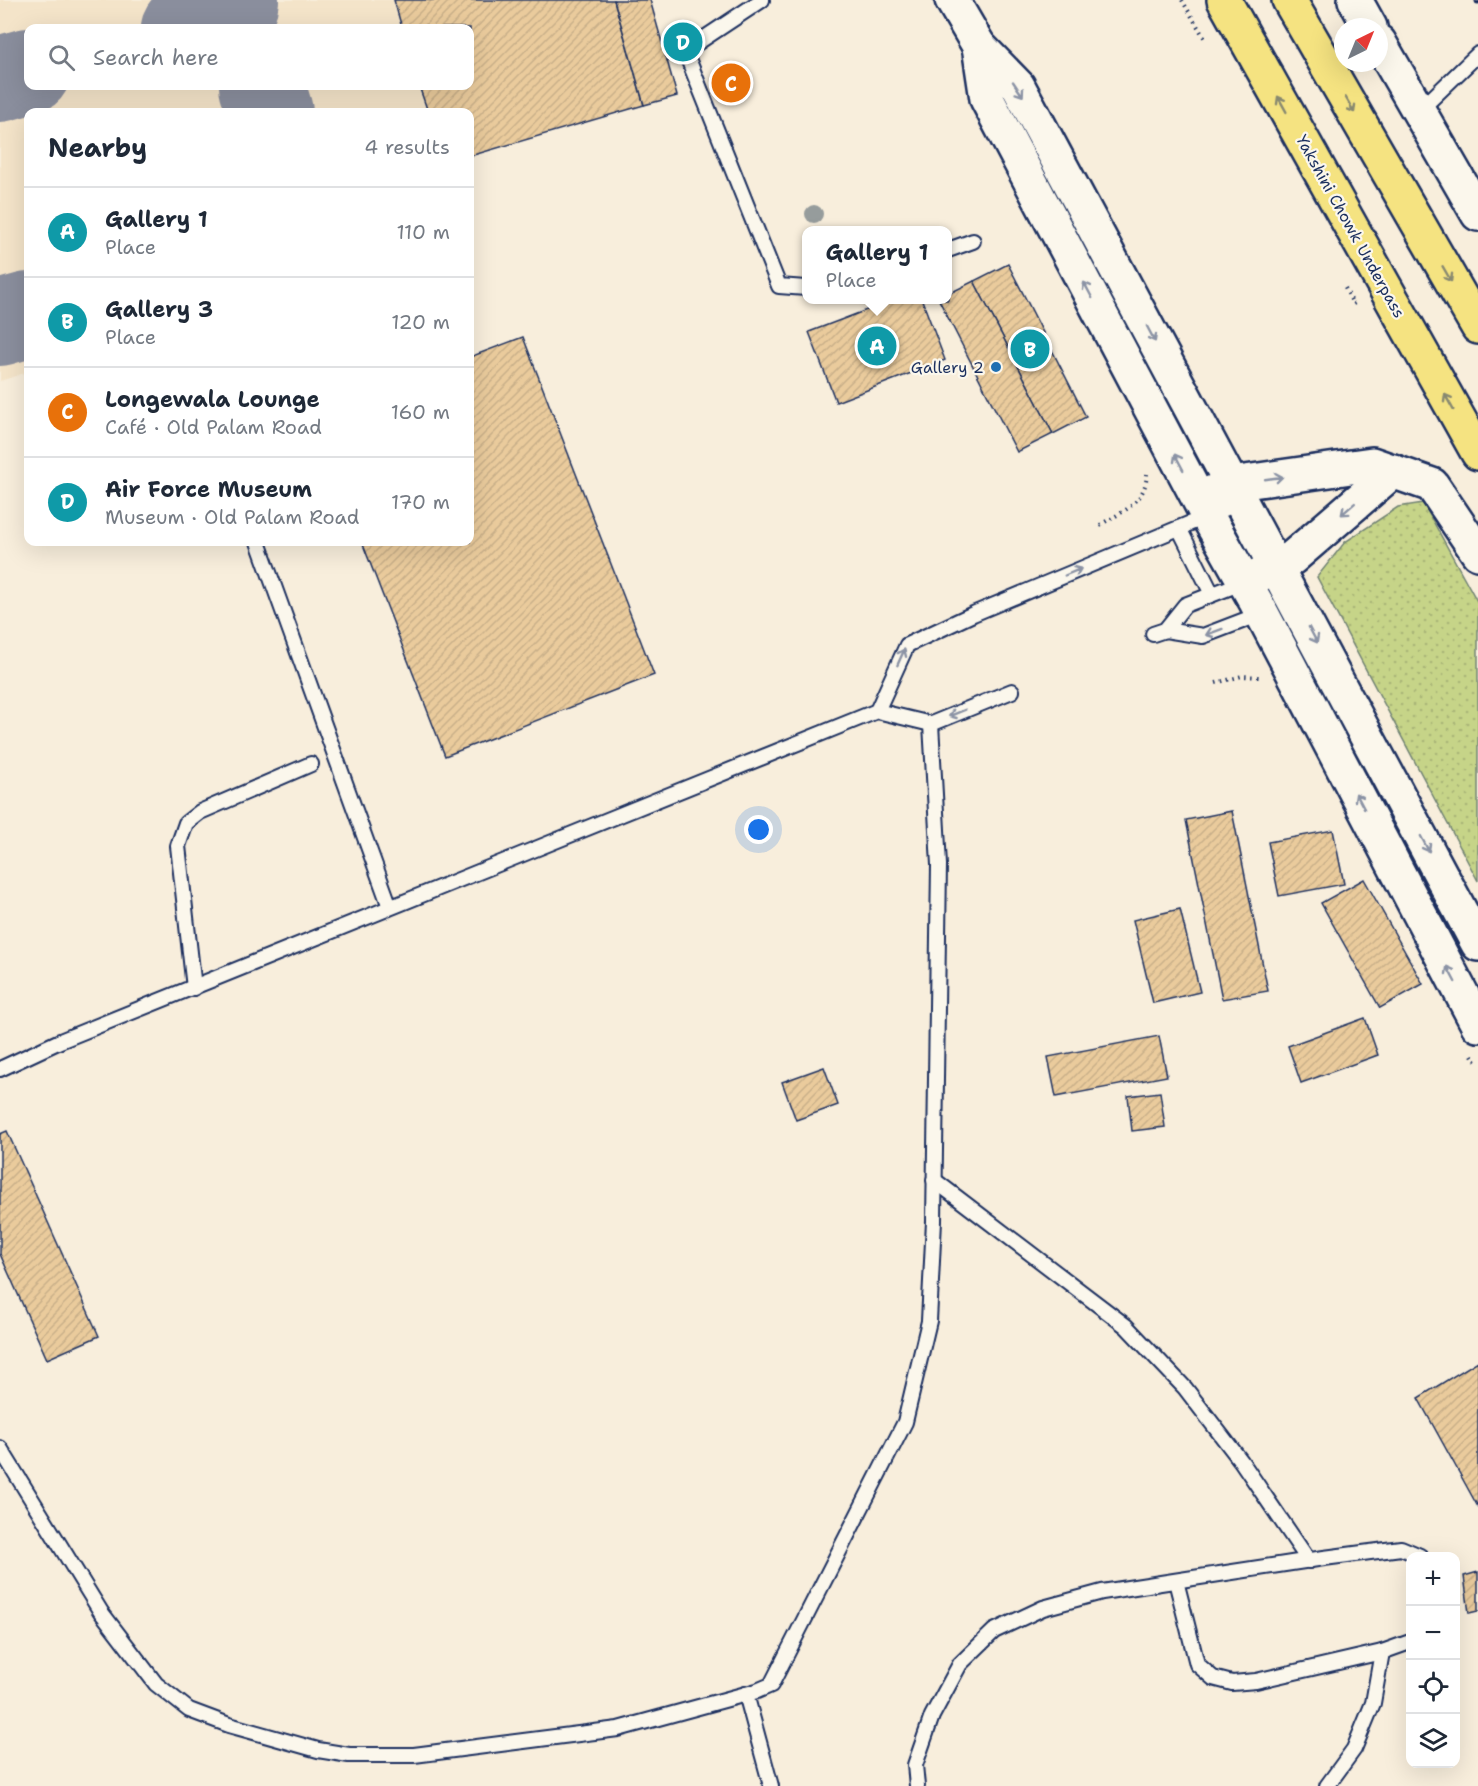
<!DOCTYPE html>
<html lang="en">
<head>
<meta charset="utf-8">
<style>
	:root { --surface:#fff; --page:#f6f6f7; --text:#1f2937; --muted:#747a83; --line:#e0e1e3; --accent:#1f6fb2 }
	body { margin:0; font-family:"Shantell Sans",sans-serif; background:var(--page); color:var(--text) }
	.controls { position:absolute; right:18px; bottom:18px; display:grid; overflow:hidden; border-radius:12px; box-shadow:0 6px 24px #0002 }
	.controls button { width:54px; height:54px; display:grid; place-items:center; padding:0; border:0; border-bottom:2px solid var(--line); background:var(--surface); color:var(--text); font:30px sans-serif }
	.compass { position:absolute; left:1334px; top:18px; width:54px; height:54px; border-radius:50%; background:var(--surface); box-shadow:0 6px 24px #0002; rotate:43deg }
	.you { position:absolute; left:759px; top:830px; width:21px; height:21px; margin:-15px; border:4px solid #fff; border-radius:50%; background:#1a73e8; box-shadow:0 0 0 9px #1a73e833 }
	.badge { display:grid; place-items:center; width:39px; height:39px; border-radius:50%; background:var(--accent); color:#fff; font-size:20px; font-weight:700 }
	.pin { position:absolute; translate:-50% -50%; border:3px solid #fff; box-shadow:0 2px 6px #0006 }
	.popup { position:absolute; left:802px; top:226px; width:150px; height:78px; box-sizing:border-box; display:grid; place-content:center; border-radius:12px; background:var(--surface); filter:drop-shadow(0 2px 4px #0005); font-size:20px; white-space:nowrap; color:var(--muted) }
	.popup b { font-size:22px; color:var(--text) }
	.popup::after { content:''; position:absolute; left:50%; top:100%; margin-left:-12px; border:12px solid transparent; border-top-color:var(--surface) }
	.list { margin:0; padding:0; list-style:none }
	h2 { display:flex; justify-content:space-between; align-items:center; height:78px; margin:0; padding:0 24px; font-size:26px }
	h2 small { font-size:20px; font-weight:400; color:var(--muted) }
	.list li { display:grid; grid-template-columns:39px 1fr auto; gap:18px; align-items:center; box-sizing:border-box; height:90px; padding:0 24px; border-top:2px solid var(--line) }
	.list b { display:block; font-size:22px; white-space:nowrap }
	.list p { margin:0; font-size:20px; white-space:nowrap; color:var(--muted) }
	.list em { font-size:20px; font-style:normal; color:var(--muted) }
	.icon { flex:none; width:33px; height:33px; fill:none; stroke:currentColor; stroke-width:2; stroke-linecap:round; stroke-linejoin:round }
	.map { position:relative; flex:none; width:1478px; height:1786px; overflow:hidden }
	.search { position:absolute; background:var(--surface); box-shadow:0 6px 24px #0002; left:24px; top:24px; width:450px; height:66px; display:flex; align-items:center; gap:15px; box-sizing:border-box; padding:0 21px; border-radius:12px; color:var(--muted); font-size:22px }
	.panel { position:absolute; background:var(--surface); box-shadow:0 6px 24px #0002; left:24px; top:108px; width:450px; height:438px; border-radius:12px }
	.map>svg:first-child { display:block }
	.built { fill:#f4e4c9 }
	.park { fill:url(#park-dots); stroke:#708273; stroke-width:1.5 }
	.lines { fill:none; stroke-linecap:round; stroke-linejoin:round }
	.taxiway { stroke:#8a8e9d; stroke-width:86 }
	.building { fill:url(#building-hatch); stroke:#1b2f5e; stroke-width:1.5 }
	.service-casing { stroke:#1b2f5e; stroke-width:18 }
	.tertiary-casing { stroke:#1b2f5e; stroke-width:38 }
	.primary-casing { stroke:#1b2f5e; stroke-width:38 }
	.path { stroke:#1b2f5e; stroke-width:4; stroke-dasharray:1.5 4.5; stroke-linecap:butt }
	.service { stroke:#fbf7ec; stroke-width:14 }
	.tertiary { stroke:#fbf7ec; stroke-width:33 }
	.primary { stroke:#f5e381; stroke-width:33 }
	.rail-casing { stroke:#1b2f5e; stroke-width:7 }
	.rail { stroke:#fbf7ec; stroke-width:4.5; stroke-dasharray:14; stroke-linecap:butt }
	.tree { fill:#969c9c }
	.oneway { stroke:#8b93a5 }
	.oneway2 { stroke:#888970 }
	.poi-dot { fill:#1f6fb2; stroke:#fbf7ec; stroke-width:2 }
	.labels { text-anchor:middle; stroke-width:4.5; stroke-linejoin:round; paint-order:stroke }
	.street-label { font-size:16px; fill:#1b2f5e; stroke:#fbf7ec }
	.poi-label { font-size:16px; fill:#1b2f5e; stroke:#fbf7ec; text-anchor:end }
</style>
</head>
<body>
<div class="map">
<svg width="1478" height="1786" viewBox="0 0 1478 1786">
	<defs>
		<pattern id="park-dots" width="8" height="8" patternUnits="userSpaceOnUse" patternTransform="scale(1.5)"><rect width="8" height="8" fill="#c6d488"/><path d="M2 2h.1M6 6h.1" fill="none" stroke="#aab678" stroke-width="1.8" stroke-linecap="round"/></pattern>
		<pattern id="building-hatch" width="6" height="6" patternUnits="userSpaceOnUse" patternTransform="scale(1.5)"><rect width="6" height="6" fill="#eacb9c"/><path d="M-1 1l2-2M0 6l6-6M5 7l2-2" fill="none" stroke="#c8af89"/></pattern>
	</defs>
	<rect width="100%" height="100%" fill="#f8eedc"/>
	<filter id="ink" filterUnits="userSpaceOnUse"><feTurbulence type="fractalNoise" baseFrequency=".0167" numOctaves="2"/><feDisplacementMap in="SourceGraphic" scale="12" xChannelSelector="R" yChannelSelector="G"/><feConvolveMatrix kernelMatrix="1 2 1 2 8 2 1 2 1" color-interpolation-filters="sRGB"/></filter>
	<g filter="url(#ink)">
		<!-- built -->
		<polygon class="built" points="0,0 394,0 402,28 28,28 28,86 419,86 428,112 28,112 28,372 0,381"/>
		<!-- park -->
		<polygon class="park" points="1423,503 1478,603 1478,881 1317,577 1345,542 1398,507"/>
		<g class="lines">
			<!-- taxiway -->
			<g class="taxiway">
				<path d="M184,28C201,24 234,21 236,0"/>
				<polyline points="0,79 28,71"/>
				<polyline points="262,86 270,112"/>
				<polyline points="0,323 28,315"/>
			</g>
		</g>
		<!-- building -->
		<g class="building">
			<polygon points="394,0 614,0 644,105 470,156 470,112 428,112 419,86 470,86 470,28 402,28"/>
			<polygon points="614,0 650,0 677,96 644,105"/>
			<polygon points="1008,264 1086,417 1053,434 974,281"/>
			<polygon points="974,281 1053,434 1017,452 939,300 948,300 948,294"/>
			<polygon points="893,300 922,300 945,360 836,402 809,332"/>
			<polygon points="523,337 654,675 445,756 362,542 470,542 470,357"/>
			<polygon points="1232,811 1268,991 1222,999 1186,820"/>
			<polygon points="1333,830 1344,884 1279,896 1268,842"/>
			<polygon points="1364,879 1423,984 1380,1008 1321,903"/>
			<polygon points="1180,909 1200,992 1153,1003 1133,920"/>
			<polygon points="1365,1018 1378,1055 1301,1083 1288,1046"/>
			<polygon points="1159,1036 1167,1076 1056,1097 1048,1057"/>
			<polygon points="824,1067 838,1105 796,1120 782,1082"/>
			<polygon points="1160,1092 1165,1127 1132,1131 1128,1096"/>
			<polygon points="7,1131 99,1336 47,1359 0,1254 0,1134"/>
			<polygon points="1478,1361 1478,1507 1418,1398"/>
			<polygon points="1478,1572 1478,1611 1469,1613 1464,1576"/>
		</g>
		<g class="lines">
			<defs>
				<g id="service">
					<polyline points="762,0 685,51 779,286 806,288"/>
					<polyline points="1419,111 1478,54"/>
					<polyline points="948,250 973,241"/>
					<polyline points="1179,528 1212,594"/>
					<polyline points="258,542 390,907"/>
					<polyline points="1165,630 1203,636 1263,613"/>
					<polyline points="1153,634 1165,630 1185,605 1244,582"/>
					<polyline points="877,711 907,645 973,614 1241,502"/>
					<polyline points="194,988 178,846 186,823 200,812 311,764"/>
					<polyline points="0,1069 60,1041 877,711 931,724 1012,691"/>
					<polyline points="934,1180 1126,1326 1185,1388 1241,1461 1309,1561"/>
					<polyline points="0,1448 101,1612 156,1684 189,1710 229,1725 318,1750 349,1755 414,1755 618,1729 757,1691 771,1685 905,1422 929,1321 934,1221 939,865 931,724"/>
					<polyline points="1176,1581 1197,1664 1213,1678 1232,1683 1256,1681 1382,1652 1410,1642"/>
					<polyline points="746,1694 771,1786"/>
					<polyline points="917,1786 915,1765 932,1716 960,1664 994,1631 1043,1608 1102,1592 1324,1558 1401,1548 1420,1556"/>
					<polyline points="1327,1786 1354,1749 1373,1703 1382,1652"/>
				</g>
				<g id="tertiary">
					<polyline points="952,0 979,46 1018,86 1478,944"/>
					<polyline points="1355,0 1370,27"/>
					<polyline points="1379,42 1478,214"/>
					<polyline points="979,46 987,99 1208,517 1256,602 1478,1025"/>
					<polyline points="1213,492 1231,484 1372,464 1432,485 1478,553"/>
					<polyline points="1257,576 1292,558 1393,471"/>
				</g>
				<g id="primary">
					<polyline points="1224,0 1478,453"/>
					<polyline points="1289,0 1478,327"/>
				</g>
			</defs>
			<!-- service casing -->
			<use href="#service" class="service-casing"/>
			<!-- tertiary casing -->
			<use href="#tertiary" class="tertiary-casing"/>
			<!-- primary casing -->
			<use href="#primary" class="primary-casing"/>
			<!-- path -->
			<g class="path">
				<polyline points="1182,0 1205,39"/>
				<polyline points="1345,288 1353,304 1358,301"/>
				<path d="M1100,525C1123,511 1145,504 1147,474"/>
				<polyline points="1216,683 1242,676 1259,677"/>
				<polyline points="1472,1055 1478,1065"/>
			</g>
			<!-- service -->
			<use href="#service" class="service"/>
			<!-- tertiary -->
			<use href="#tertiary" class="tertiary"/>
			<!-- primary -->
			<use href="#primary" class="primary"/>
			<defs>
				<polyline id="rail" points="1478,0 1478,1"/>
			</defs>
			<!-- rail casing -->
			<use href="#rail" class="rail-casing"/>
			<!-- rail -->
			<use href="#rail" class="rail"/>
		</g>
		<!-- trees -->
		<circle class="tree" cx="814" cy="214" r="9"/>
		<!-- one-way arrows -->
		<defs><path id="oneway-shaft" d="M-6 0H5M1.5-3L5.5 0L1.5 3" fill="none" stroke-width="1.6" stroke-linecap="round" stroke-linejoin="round" transform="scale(1.5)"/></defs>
		<g class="oneway">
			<use href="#oneway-shaft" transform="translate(1018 89) rotate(56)"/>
			<use href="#oneway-shaft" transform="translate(1088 290) rotate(-118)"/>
			<use href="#oneway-shaft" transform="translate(1151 334) rotate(62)"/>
			<use href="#oneway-shaft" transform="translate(1179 462) rotate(-118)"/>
			<use href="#oneway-shaft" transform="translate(1274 478) rotate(-8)"/>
			<use href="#oneway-shaft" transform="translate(1348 509) rotate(139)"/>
			<use href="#oneway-shaft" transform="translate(1073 572) rotate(-23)"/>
			<use href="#oneway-shaft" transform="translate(1214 632) rotate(160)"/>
			<use href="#oneway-shaft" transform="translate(1313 635) rotate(62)"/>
			<use href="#oneway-shaft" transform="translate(901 657) rotate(-66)"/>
			<use href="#oneway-shaft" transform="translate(957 713) rotate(158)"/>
			<use href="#oneway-shaft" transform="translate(1360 801) rotate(-118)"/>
			<use href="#oneway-shaft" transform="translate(1425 844) rotate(62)"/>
			<use href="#oneway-shaft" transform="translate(1451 974) rotate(-118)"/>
		</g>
		<g class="oneway2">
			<use href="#oneway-shaft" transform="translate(1282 104) rotate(-119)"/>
			<use href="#oneway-shaft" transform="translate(1350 105) rotate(60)"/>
			<use href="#oneway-shaft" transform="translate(1447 274) rotate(60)"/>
			<use href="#oneway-shaft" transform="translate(1449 402) rotate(-119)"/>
		</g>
	</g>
	<!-- markers -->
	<circle class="poi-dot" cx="996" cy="367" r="6"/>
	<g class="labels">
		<!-- street labels -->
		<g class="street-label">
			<text transform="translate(1351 226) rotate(61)" y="6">Yakshini Chowk Underpass</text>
		</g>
		<!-- poi labels -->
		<g class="poi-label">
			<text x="984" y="373">Gallery 2</text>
		</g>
	</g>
</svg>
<div class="controls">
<button>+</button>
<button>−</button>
<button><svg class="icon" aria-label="locate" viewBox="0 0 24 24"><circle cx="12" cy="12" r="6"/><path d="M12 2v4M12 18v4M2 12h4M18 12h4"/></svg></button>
<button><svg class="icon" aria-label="layers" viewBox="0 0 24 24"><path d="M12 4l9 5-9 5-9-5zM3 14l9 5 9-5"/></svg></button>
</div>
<svg class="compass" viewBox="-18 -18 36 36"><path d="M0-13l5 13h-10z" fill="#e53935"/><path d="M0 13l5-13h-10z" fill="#747a83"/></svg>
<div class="you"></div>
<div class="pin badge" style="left:877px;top:346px;background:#0f9aa8">A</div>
<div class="popup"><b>Gallery 1</b>Place</div>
<div class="pin badge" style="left:1030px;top:349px;background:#0f9aa8">B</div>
<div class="pin badge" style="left:731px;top:83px;background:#e8710a">C</div>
<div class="pin badge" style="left:683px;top:42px;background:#0f9aa8">D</div>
<div class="search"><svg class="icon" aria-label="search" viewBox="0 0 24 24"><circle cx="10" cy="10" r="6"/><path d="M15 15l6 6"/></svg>Search here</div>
<section class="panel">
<h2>Nearby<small>4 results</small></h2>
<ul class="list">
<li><span class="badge" style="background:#0f9aa8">A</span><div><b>Gallery 1</b><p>Place</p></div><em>110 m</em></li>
<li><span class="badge" style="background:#0f9aa8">B</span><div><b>Gallery 3</b><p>Place</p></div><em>120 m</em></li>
<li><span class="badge" style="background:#e8710a">C</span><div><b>Longewala Lounge</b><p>Café · Old Palam Road</p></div><em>160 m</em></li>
<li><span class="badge" style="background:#0f9aa8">D</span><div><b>Air Force Museum</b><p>Museum · Old Palam Road</p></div><em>170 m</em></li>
</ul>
</section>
</div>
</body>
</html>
